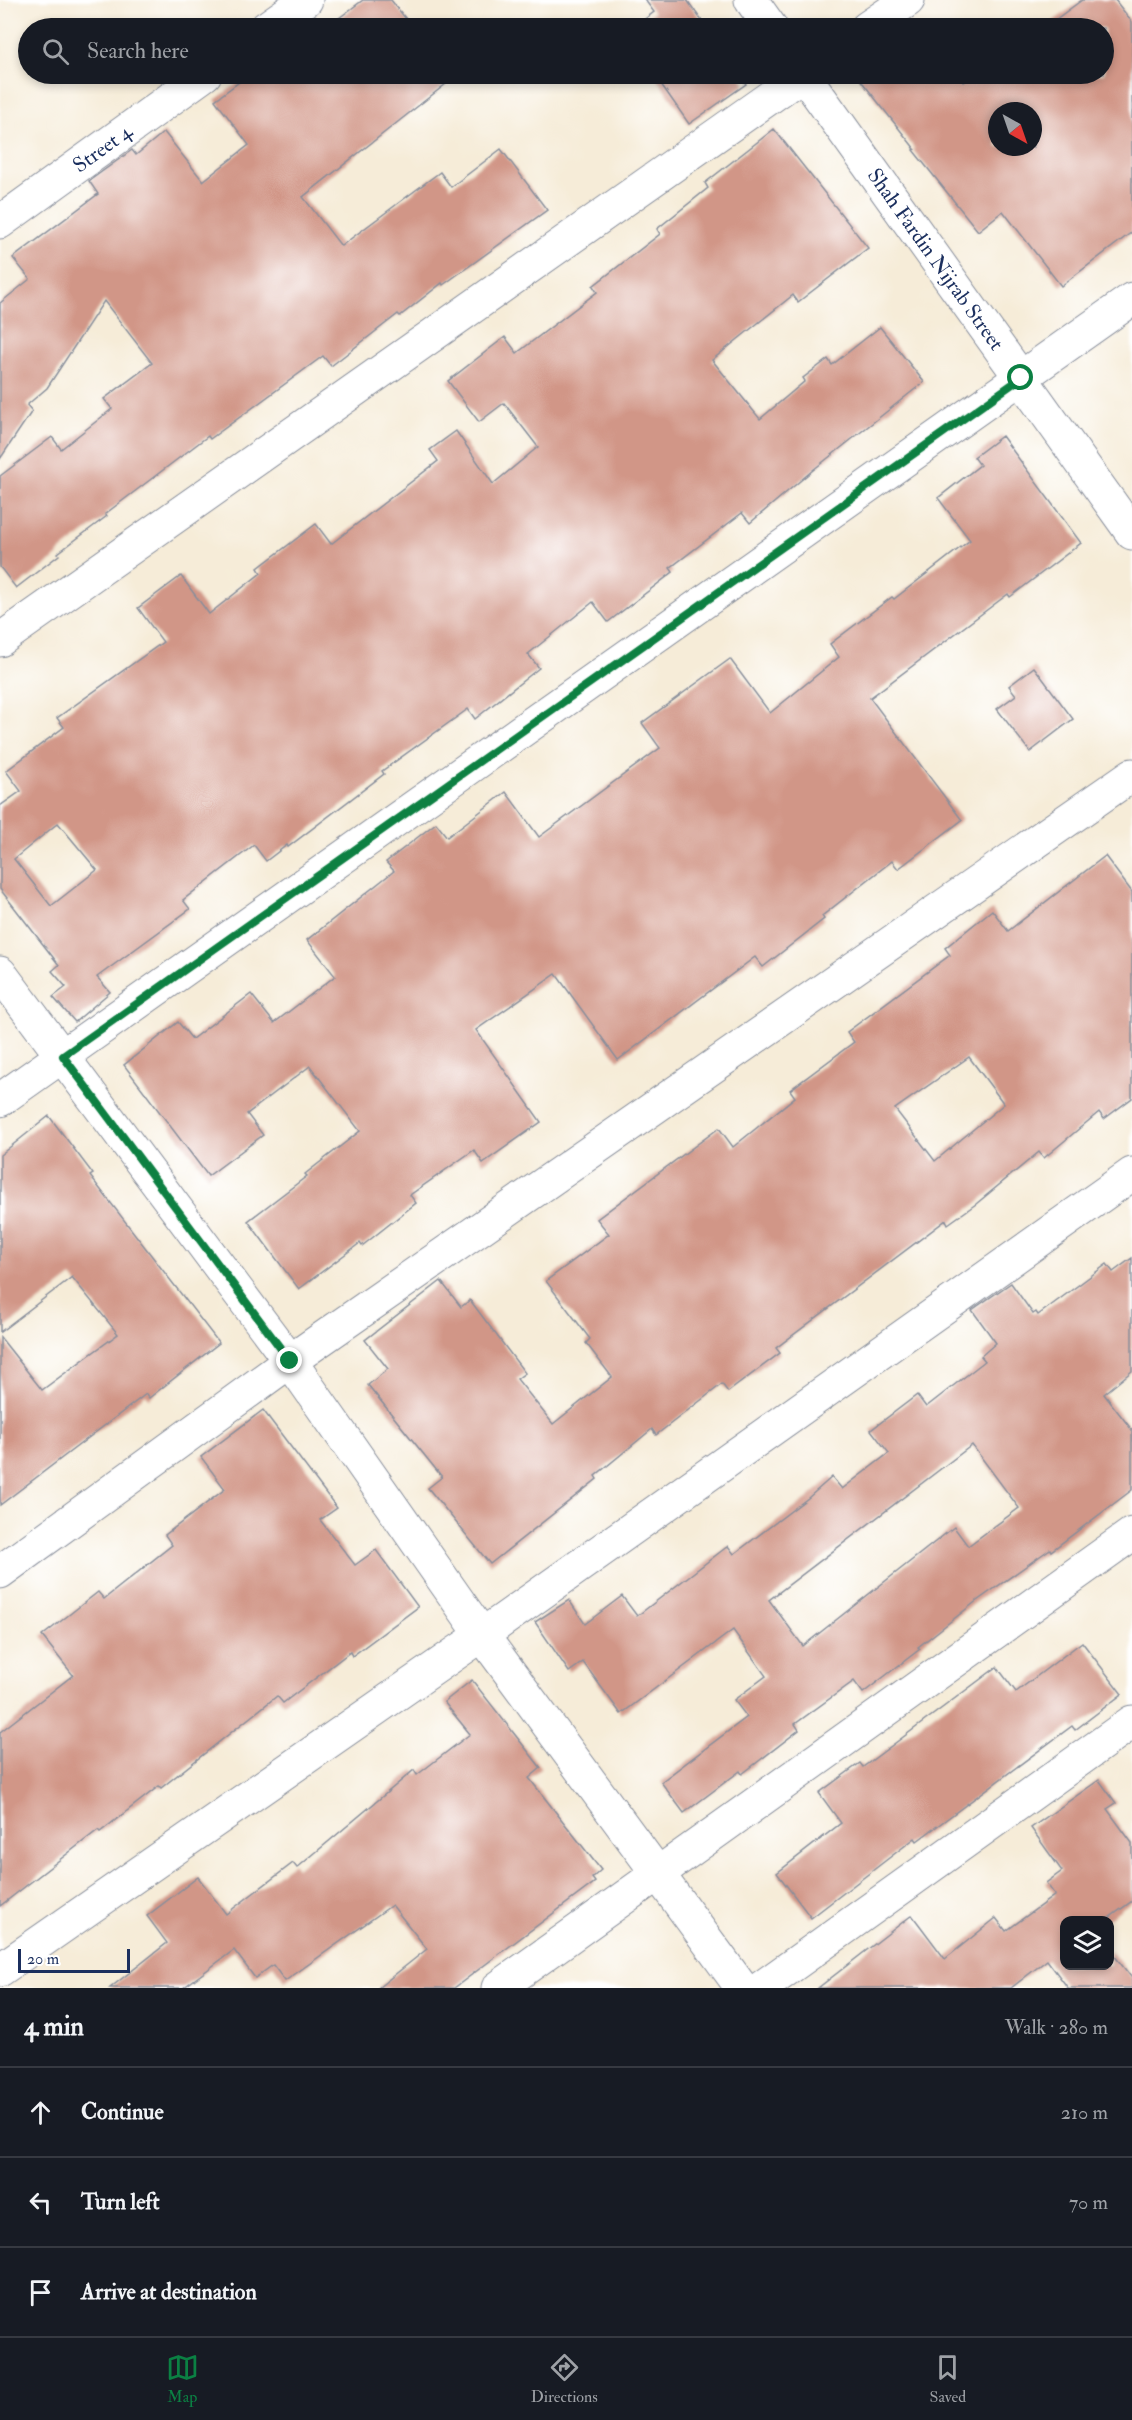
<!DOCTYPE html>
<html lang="en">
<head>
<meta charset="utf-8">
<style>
	:root { --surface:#171b24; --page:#20242c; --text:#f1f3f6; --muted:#9ea1a6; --line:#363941; --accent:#0b8043 }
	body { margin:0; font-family:"IM FELL Double Pica",serif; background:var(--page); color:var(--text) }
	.controls { position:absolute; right:18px; bottom:18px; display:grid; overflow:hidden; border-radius:12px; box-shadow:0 3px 9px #0003 }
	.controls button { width:54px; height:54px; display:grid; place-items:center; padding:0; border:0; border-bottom:2px solid var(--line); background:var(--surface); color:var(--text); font:30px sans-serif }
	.compass { position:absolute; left:988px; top:102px; width:54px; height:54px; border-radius:50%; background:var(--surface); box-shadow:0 3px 9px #0003; rotate:140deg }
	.scale { position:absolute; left:18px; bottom:15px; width:112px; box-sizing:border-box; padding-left:6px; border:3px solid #1b2f5e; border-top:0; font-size:16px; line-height:21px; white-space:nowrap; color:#1b2f5e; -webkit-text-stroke:4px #fff; paint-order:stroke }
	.stop { position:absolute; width:18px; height:18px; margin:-14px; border:4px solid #0b8043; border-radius:50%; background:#fff }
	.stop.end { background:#0b8043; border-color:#fff; box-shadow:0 2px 6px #0008 }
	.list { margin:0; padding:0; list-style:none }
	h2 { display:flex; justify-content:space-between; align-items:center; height:78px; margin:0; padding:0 24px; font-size:26px }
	h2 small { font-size:20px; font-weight:400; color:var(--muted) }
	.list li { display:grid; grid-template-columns:39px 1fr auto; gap:18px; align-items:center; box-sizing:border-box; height:90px; padding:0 24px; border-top:2px solid var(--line) }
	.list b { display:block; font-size:22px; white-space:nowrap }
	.list em { font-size:20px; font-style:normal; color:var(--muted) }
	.icon { flex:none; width:33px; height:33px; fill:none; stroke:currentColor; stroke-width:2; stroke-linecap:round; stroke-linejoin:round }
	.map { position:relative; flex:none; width:1132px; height:1988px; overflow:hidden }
	.search { position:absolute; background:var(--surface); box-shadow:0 3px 9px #0003; left:18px; right:18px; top:18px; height:66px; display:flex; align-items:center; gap:15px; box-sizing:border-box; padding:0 21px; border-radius:33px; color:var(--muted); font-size:22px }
	.sheet { height:348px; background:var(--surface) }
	nav { display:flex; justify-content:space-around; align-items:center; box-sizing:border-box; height:84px; border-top:2px solid var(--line); background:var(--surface); font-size:16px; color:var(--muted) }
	nav a { display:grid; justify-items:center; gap:3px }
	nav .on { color:var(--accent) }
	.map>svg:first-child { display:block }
	.building { fill:#d19687; fill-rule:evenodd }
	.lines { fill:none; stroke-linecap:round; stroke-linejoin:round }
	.street-casing { stroke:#888e9b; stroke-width:35 }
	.street { stroke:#fff; stroke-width:33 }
	.route { stroke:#0b8043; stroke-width:8 }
	.labels { text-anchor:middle; stroke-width:4.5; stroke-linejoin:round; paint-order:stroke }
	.street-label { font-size:21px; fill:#1b2f5e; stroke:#fff }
</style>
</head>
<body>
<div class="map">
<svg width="1132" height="1988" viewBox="0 0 1132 1988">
	<rect width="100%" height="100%" fill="#fff"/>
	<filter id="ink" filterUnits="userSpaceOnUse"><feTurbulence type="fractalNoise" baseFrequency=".0167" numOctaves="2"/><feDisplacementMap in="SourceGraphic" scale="12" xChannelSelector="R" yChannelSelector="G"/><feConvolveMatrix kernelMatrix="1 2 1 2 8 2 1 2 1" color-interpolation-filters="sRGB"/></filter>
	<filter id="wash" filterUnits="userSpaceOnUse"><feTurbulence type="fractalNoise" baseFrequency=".008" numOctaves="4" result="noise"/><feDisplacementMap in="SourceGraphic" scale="24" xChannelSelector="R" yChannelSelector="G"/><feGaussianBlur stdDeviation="1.35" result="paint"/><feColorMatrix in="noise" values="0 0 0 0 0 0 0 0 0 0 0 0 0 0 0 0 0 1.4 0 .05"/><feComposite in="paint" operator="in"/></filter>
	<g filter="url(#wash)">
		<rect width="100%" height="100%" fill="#f6ecd8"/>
		<g id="blocks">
			<!-- building -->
			<g class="building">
				<polygon points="363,0 391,0 413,28 341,28 335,21"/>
				<polygon points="645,0 687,0 707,28 640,28 637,25 654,12"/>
				<path d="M1082,0H1115L1132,22V232L1061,286L1003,211L978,231L913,150L915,149L859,78L864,74H957L964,82L976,74H1104V28H1044ZM997,111H1033V147H997Z"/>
				<polygon points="250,74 446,74 451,80 303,197 341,246 440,172 451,187 501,149 547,210 443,285 442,283 400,316 398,314 331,366 323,356 210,439 208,436 105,514 107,516 58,553 59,555 16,588 0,567 0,476 52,437 61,449 112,409 104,399 152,363 104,301 47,388 27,405 32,411 0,459 0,303 30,279 13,258 98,194 89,181 132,150 136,155 164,132 203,181 249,145 215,100"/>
				<polygon points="654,74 739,74 746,84 689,124"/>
				<path d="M774,129L868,248L798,302L793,295L712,360L760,419L805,381L803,378L828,359L832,365L880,327L924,382L813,470L750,523L742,513L670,568L673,572L608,622L593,602L528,654L539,668L475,719L468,709L382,771L384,774L288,847L287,845L266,861L254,845L183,900L190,909L97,977L110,992L75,1022L53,997L66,987L52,971L59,965L0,889V806L21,791L6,771L64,727L57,718L163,642L138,608L181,576L209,614L261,573L258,568L316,524L331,544L438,461L430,450L456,431L493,484L538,447L504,403L479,422L448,381L505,337L517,353L597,292L593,286L660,234L657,229L708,188L705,183ZM58,823L97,870L51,906L14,859Z"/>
				<polygon points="1002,436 1081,543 1010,597 1008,594 870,698 962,820 898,869 892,861 822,916 824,919 763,967 755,957 618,1060 556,974 476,1030 541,1122 483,1163 474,1150 410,1195 416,1203 362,1246 360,1243 299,1289 248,1221 307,1176 305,1174 360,1131 310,1066 247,1114 263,1135 208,1176 124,1065 178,1022 192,1039 251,994 274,1023 335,976 307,940 394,871 386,862 436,823 447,837 506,792 539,837 660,748 642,723 730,659 770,713 839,657 830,644 892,597 894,599 970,540 938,498 980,465 974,457"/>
				<polygon points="1034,667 1073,719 1030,752 997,709 1016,695 1009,686"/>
				<path d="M1105,856L1132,892V1098L1104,1119L1099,1112L1044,1158L1039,1152L976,1204L948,1224L946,1220L776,1348L780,1353L728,1392L722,1384L656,1435L652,1429L595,1476L597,1479L490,1564L428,1488L442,1477L368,1385L388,1369L365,1340L441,1281L461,1307L470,1300L525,1373L517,1379L553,1424L612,1377L586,1343L590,1339L546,1281L609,1234L597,1219L719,1128L733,1147L795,1097L790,1090L854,1042L847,1032L950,955L945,948L992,910L1008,931ZM969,1057L1004,1104L935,1161L895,1109Z"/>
				<polygon points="49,1116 93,1174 90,1176 219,1343 149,1398 146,1394 0,1505 0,1337 42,1390 118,1334 72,1277 0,1332 0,1155"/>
				<path d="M1132,1258V1371L1104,1394L1132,1430V1490L1051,1551L1050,1549L974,1603L918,1647L920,1649L863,1693L854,1681L795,1724L799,1730L742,1774L740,1771L684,1813L661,1782L747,1717L734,1700L766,1676L733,1630L621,1714L583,1662L569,1672L535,1622L569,1600L585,1624L622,1596L637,1616L728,1546L734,1554L808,1498L832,1477L842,1489L889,1453L871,1430L917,1395L926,1407L985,1361L981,1356L996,1343L972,1310L1011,1283L1033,1314L1036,1312L1038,1315L1107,1264L1113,1272ZM972,1445L1019,1508L968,1546L954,1527L803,1646L769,1600Z"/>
				<polygon points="263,1410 337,1508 320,1520 355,1565 376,1550 418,1607 352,1656 350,1652 283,1703 277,1696 161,1788 159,1786 100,1832 98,1830 0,1906 0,1732 73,1675 42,1636 98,1592 104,1599 172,1545 165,1535 225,1489 201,1457"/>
				<polygon points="1082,1642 1122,1694 1075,1730 1072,1726 917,1841 915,1838 811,1918 777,1873 841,1823 819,1793 860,1763 863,1767 997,1667 1016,1692"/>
				<polygon points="472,1680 541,1768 529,1778 601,1870 592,1878 595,1882 454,1988 378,1988 427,1949 392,1905 285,1981 273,1965 255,1978 234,1950 183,1988 110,1988 167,1943 147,1916 198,1877 226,1914 293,1863 297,1868 414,1770 417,1775 470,1734 444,1702"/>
				<polygon points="1099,1780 1116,1803 1107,1809 1132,1843 1132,1901 1106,1920 1065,1920 1065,1965 1110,1965 1110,1950 1132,1978 1132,1988 1068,1988 1047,1960 1011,1988 818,1988 912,1915 945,1959 996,1918 1006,1931 1055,1895 1046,1883 1062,1871 1031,1828"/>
			</g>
		</g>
	</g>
	<g filter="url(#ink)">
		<use href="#blocks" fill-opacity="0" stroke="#888e9b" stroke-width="1.5"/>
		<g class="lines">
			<defs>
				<g id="street">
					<polyline points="751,0 771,28"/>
					<polyline points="266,28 306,0"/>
					<polyline points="867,28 908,0"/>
					<path id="s1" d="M803,74L1132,533"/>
					<path id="s2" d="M0,222L205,74"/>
					<polyline points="0,640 803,74"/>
					<polyline points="0,973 290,1361 482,1635 742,1988"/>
					<polyline points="0,1100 1132,299"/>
					<polyline points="0,1572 290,1361 1132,775"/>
					<polyline points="0,1970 482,1635 1132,1174"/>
					<polyline points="498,1988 1132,1534"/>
					<polyline points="761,1988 1132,1722"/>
				</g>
			</defs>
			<!-- street casing -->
			<use href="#street" class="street-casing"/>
			<!-- street -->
			<use href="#street" class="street"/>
		</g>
	</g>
	<g class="lines" filter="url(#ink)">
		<!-- route -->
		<polyline class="route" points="290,1361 63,1056 1021,378"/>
	</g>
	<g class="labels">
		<!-- street labels -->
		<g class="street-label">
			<text dy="7" stroke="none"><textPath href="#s2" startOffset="126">Street 4</textPath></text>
			<text dy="7" stroke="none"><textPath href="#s1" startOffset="228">Shah Fardin Nijrab Street</textPath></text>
		</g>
	</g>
</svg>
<div class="controls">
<button><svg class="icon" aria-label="layers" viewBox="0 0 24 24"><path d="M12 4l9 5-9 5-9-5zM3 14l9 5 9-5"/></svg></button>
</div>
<svg class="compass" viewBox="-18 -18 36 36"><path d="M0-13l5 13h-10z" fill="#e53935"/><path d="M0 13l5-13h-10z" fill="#9ea1a6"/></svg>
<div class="scale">20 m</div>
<div class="stop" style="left:1021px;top:378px"></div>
<div class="stop end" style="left:290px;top:1361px"></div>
<div class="search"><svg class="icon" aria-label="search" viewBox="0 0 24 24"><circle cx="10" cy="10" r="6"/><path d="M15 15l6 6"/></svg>Search here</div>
</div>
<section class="sheet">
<h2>4 min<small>Walk · 280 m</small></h2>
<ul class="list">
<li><svg class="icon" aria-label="ahead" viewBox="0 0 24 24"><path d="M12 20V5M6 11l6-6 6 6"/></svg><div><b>Continue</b></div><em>210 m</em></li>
<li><svg class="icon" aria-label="left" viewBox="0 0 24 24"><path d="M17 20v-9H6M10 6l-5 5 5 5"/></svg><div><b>Turn left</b></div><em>70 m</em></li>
<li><svg class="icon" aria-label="arrive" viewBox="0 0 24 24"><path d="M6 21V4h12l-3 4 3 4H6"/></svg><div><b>Arrive at destination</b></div></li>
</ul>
</section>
<nav>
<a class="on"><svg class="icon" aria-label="map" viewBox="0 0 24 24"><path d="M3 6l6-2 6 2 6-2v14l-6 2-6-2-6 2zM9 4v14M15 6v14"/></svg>Map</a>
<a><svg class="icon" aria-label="directions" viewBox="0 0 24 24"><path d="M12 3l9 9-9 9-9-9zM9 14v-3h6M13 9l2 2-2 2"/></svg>Directions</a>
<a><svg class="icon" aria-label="saved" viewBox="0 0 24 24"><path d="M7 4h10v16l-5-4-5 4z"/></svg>Saved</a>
</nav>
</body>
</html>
